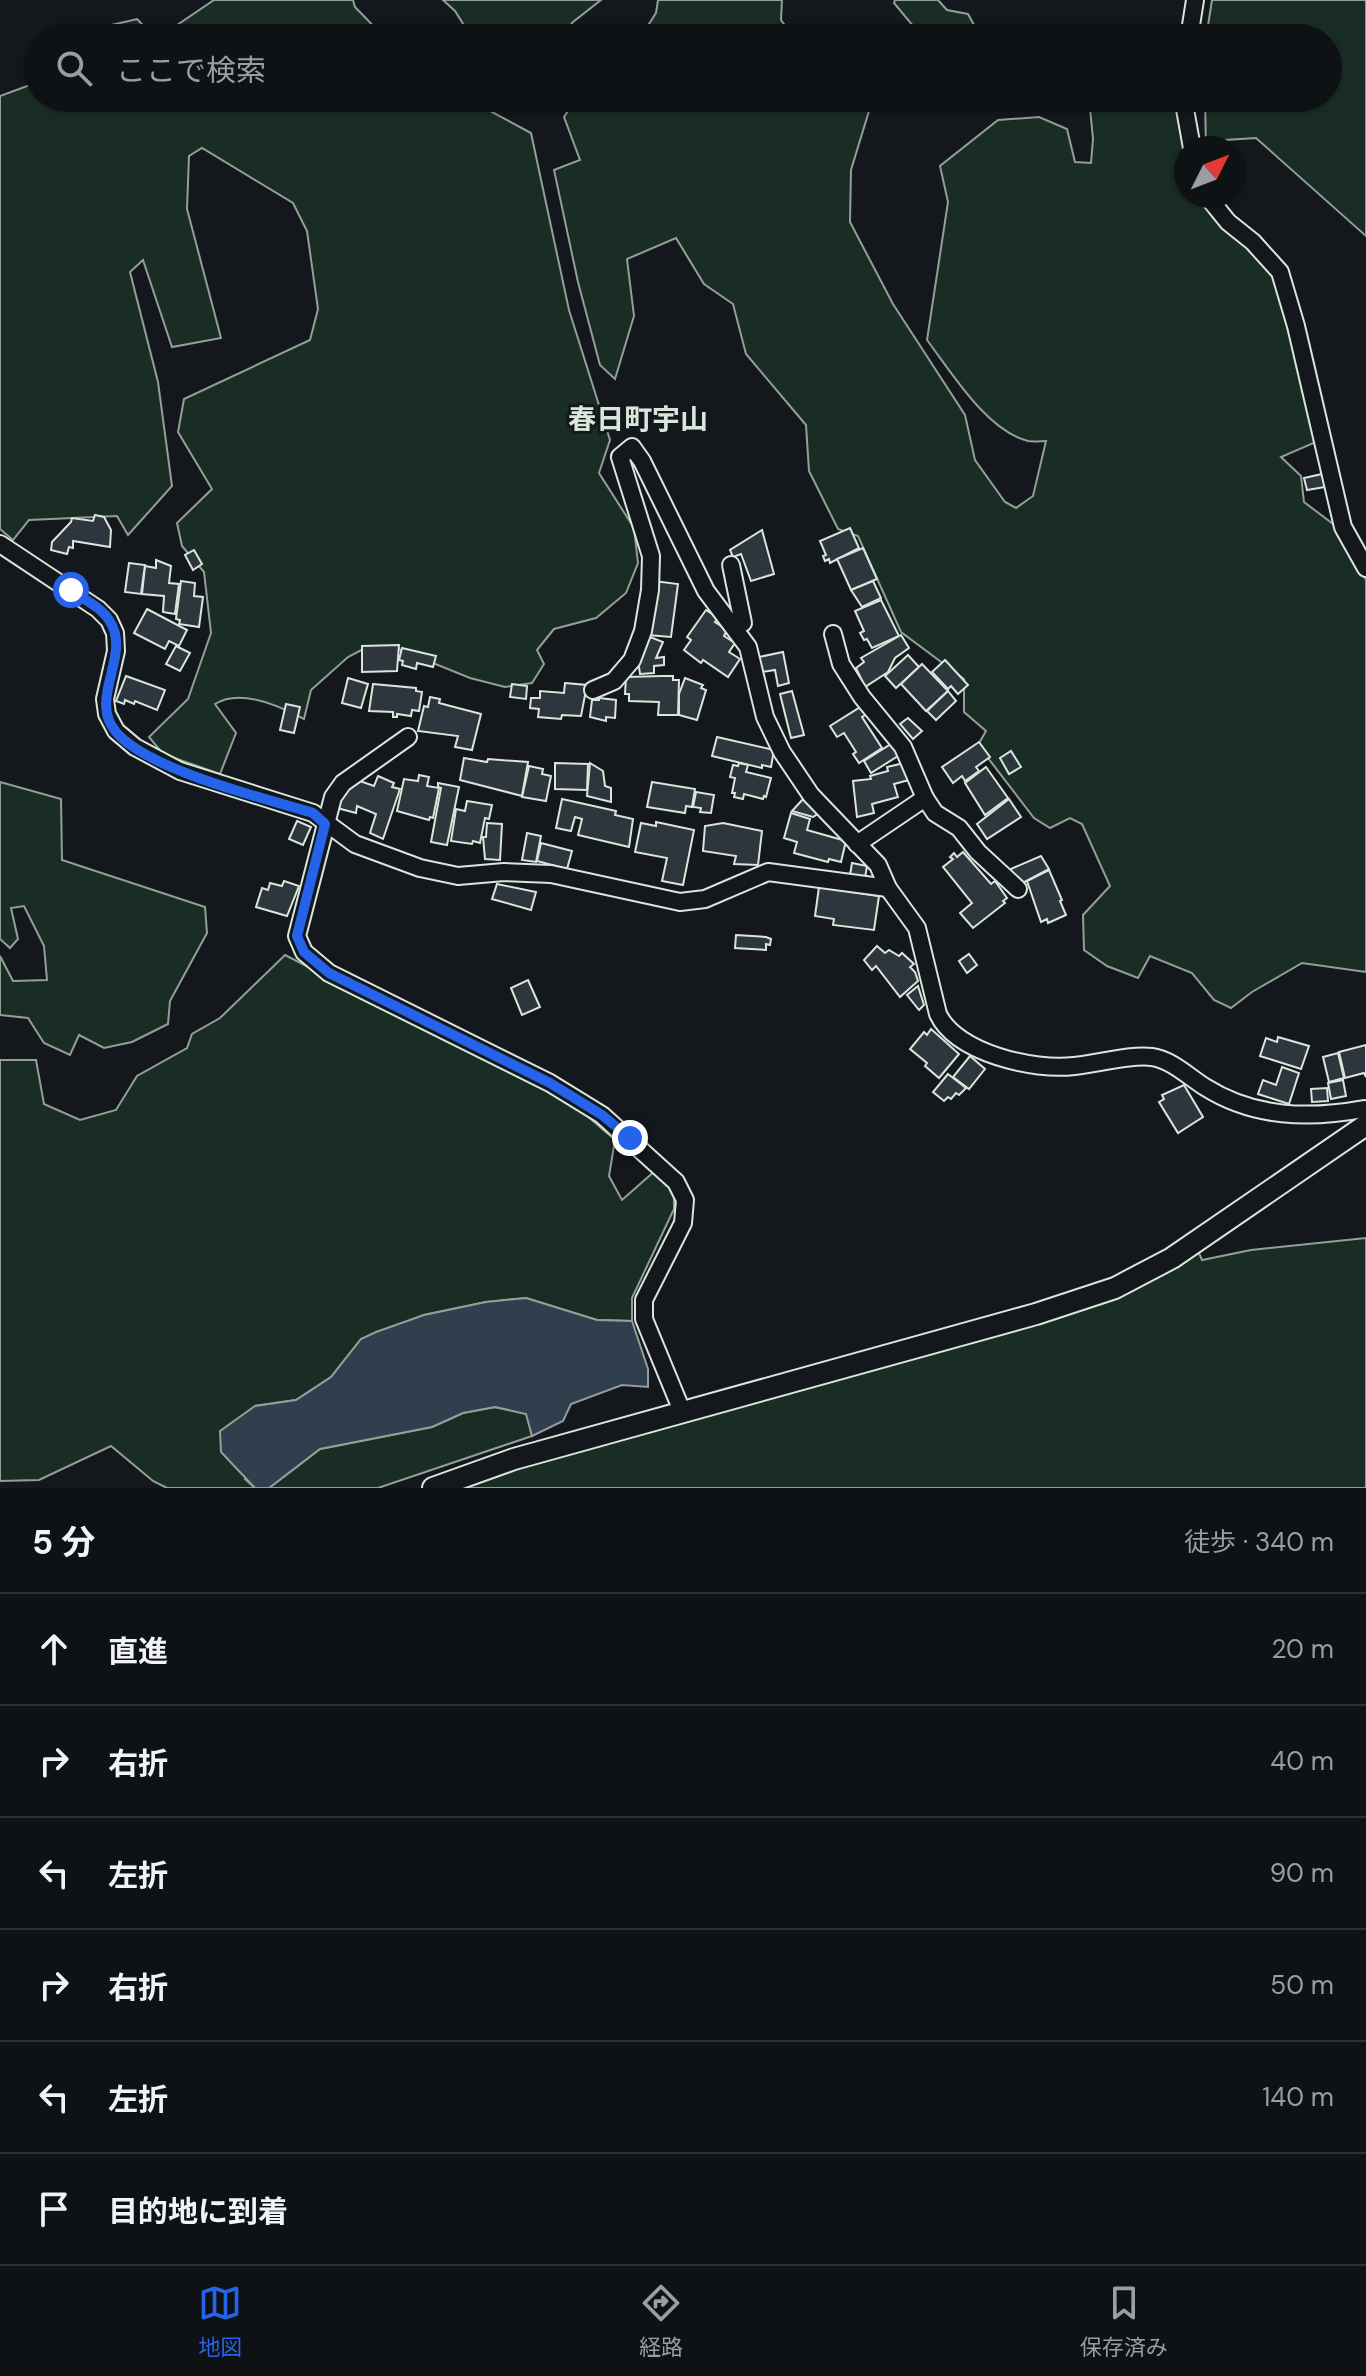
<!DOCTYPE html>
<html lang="ja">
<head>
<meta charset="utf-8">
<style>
	:root { --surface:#0f1215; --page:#181b1e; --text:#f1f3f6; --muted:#9b9ea0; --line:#2f3234; --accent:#2563eb }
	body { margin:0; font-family:"DM Sans","Noto Sans JP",sans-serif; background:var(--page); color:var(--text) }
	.compass { position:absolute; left:1174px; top:136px; width:72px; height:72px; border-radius:50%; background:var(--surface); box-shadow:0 2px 6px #0004; rotate:48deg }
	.stop { position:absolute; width:24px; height:24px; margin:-18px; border:6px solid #2563eb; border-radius:50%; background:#fff }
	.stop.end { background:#2563eb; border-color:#fff; box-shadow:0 2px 8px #0008 }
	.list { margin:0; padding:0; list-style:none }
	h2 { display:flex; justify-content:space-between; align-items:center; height:104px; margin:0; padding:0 32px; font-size:34px }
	h2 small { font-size:26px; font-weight:400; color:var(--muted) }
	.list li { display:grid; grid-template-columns:52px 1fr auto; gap:24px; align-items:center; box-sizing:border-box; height:112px; padding:0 32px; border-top:2px solid var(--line) }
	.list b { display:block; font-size:30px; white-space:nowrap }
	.list em { font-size:26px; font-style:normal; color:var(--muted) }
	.icon { flex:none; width:44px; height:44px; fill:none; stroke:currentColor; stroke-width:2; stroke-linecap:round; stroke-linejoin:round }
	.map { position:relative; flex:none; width:1366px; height:1488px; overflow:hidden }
	.search { position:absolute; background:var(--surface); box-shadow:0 2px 6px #0004; left:24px; right:24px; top:24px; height:88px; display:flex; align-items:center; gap:20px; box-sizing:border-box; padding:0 28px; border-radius:44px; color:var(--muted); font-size:30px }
	.sheet { height:776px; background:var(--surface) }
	nav { display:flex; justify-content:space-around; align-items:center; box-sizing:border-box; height:112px; border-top:2px solid var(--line); background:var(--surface); font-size:22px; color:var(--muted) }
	nav a { display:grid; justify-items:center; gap:4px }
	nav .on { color:var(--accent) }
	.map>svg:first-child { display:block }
	.green { fill:#1a2d24; stroke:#939e99; stroke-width:2 }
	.water { fill:#2f3f4d; stroke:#939e99; stroke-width:2 }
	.building { fill:#2c363c; stroke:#d8e6dc; stroke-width:2 }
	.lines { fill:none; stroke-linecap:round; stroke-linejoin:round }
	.minor-casing { stroke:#d8e6dc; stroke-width:20 }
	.tertiary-casing { stroke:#d8e6dc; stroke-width:24 }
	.minor { stroke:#14181c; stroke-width:16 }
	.tertiary { stroke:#14181c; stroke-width:20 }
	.route { stroke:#2563eb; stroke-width:10 }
	.labels { text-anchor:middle; stroke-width:6; stroke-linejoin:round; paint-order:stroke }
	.quarter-label { font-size:28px; font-weight:bold; fill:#d8e6dc; stroke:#14181c }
</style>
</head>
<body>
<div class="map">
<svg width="1366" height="1488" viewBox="0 0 1366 1488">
	<rect width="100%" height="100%" fill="#14181c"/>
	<!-- green -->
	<g class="green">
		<polygon points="214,0 353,0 355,7 385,38 158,38"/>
		<polygon points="443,0 601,0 573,22 559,38 472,38 455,11"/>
		<polygon points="658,0 782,0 781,20 794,38 640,38 656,13"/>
		<polygon points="895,0 938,0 947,10 968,14 974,25 963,38 923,38 894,3"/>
		<polygon points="1212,0 1366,0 1366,236 1256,138 1225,140 1225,148 1206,148 1205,98 1328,98 1328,38 1206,38"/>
		<polygon points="137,19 155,38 96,38 103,27"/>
		<path d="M38,82V98H466L531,133L569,310L610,440L599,473L634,528L638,563L626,593L596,618L554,629L537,650L544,664L532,683L505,687L470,678L401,650L369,646L348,657L311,690L304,719C280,706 240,688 215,704L236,733L220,774L163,754L149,737L188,699L211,633L204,572L182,546L177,523L212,489L178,432L184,399L310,340L318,309L307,231L293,203L202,148L189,156L187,209L221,338L172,347L143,260L130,272L158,382L172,486L128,535L117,516L29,520L13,540L0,529V96Z"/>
		<path d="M577,98H873L851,170L850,222L893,304L965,415L975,460L1005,502L1016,508L1033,496L1046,441C1041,441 1033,442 1028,441C987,431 951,372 927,340L948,202L940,166L998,120L1039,117L1067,129L1075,162L1091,163L1093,139L1089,98H1181L1186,148V196H1201L1275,271L1316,442L1281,457L1301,476L1304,502L1337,527L1366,580V972L1302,963L1252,992L1231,1008L1214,1000L1192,973L1150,956L1138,978L1107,966L1084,950L1083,915L1110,886L1082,824L1070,818L1050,828L1034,818L978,745L986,731L964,712V679L901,632L858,536L838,529L809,471L806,425L746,354L733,304L704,284L676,238L627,259L634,316L615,379L600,365L578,282L554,170L580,160L564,117Z"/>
		<polygon points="0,782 61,799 62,860 205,907 207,933 170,1001 168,1024 132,1042 104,1048 79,1035 70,1055 44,1043 28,1018 0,1015 0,956 13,981 47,980 44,946 24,906 11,908 18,939 10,948 0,939"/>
		<polygon points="285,955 552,1092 585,1114 615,1140 609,1176 622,1200 656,1170 674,1191 674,1209 632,1298 632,1321 597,1320 526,1298 486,1302 424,1315 361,1339 331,1377 296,1400 255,1406 245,1479 255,1488 167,1488 153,1481 111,1446 39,1480 0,1481 0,1060 36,1060 44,1104 80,1120 116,1110 137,1076 187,1048 192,1034 220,1018"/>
		<polygon points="1366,1238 1366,1488 456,1488 516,1465 669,1425 1198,1251 1202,1260 1251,1250"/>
		<polygon points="495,1407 527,1414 532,1436 378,1488 269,1488 320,1449 432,1427 463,1413"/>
	</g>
	<!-- water -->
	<polygon class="water" points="526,1298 597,1320 632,1321 648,1369 648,1387 622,1385 571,1404 563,1421 532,1436 526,1414 495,1407 463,1413 432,1427 320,1449 269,1488 255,1488 221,1452 220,1431 255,1406 296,1400 331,1377 361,1339 376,1332 424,1315 486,1302"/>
	<!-- building -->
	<g class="building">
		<polygon points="1322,474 1325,487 1307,490 1304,478"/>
		<polygon points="95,515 104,517 111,530 110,547 73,541 73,548 69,547 67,554 51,550 52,542 71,522 72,518 93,521"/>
		<polygon points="850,528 859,548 830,563 829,559 825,561 823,556 826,555 820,541"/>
		<polygon points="762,530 774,574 751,581 741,554 733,557 730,550"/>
		<polygon points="863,548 877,579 851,590 837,559"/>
		<polygon points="194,550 202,564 193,570 185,555"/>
		<polygon points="156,560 171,566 169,583 179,584 175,614 163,612 164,596 142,594 145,566 156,568"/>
		<polygon points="129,563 145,565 141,594 125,592"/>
		<polygon points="181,581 195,583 194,596 203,597 199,627 179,624 180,620 176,619"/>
		<polygon points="654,581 678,584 671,637 648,635"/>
		<polygon points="873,581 881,598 862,607 851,590"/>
		<polygon points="881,600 899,636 872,648 867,639 864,640 860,633 864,631 855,611"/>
		<polygon points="147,609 187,630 179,646 169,641 165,649 134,633"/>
		<polygon points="706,610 718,618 715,622 727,630 724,636 735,643 729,652 740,659 728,677 703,660 701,663 684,650 691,640 687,637"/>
		<polygon points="645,635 663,642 656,658 664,657 664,665 654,666 654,673 640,674 639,667 636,667"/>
		<polygon points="901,635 909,648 895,658 888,672 865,687 856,668 864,662 861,658"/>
		<polygon points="399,645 397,671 362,672 362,646"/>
		<polygon points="176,646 190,653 180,671 166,664"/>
		<polygon points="402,648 436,656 433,667 417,663 416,669 402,665 403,661 399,660"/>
		<polygon points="783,652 789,683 778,686 775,670 762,672 759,657"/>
		<polygon points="908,655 919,667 896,688 885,676"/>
		<polygon points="945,660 968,685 958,694 951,686 948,689 932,672"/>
		<polygon points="922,664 948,691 926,711 901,684"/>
		<polygon points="126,676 165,690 157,710 135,701 134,704 125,700 124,704 116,701"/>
		<polygon points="662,676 673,676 673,680 679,680 678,715 658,715 659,702 629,701 629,694 625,694 626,677"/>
		<polygon points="348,678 368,684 361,708 342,703"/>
		<polygon points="685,678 703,685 701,688 706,690 697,720 679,715 679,694"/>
		<polygon points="565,683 587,685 581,716 562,715 561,719 538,717 539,709 530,708 531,698 540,698 540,691 564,693"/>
		<polygon points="373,684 416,688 416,691 422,692 419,711 412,710 411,716 397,714 397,717 393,717 393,712 369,711"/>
		<polygon points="512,684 527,686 526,699 510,697"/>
		<polygon points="792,691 804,735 791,738 780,694"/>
		<polygon points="948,691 956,701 936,720 927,711"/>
		<polygon points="430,697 440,699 439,703 481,714 472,750 455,747 458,736 418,731 424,706 428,707"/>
		<polygon points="599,698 616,700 615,718 606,717 606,721 590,717 592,700 599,700"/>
		<polygon points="286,704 300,707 294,733 280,730"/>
		<polygon points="862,706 867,714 862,717 882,748 859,763 853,754 856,752 844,733 837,737 830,726"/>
		<polygon points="908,718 922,731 913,739 900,724"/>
		<polygon points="717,737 774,750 771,767 762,765 762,768 712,756"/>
		<polygon points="979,742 990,757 976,767 979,771 965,781 962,776 953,783 942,767"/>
		<polygon points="891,744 898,756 871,773 864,761"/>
		<polygon points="1011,751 1021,767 1009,774 1000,758"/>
		<polygon points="464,758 487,762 488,759 528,762 522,796 460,780"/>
		<polygon points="555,763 588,764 587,790 555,789"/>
		<polygon points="590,763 603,771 605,786 611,788 611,802 587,796"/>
		<polygon points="739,763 748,765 746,772 771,778 766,797 764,796 763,799 744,794 743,799 734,797 735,793 732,793 735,778 730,777 733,765 738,766"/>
		<polygon points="904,763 909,780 894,784 898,797 872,804 874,813 857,817 853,781 871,779 870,776 888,771 887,767"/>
		<polygon points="529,766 543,769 542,774 551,776 546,801 522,797"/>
		<polygon points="986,767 1008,798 985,815 965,783"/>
		<polygon points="419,775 429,777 427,786 439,788 433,818 430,817 429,820 397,811 404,779 418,781"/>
		<polygon points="378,776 394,783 392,787 400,789 383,839 370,833 376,814 357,806 356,813 337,808 342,794 360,781 374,786"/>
		<polygon points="652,782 695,789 692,807 686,806 685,813 647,807"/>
		<polygon points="438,783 459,787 447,845 431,842 441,788 438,787"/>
		<polygon points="696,792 714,795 711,813 700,812 701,808 693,807"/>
		<polygon points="804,798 819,813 813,817 792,811"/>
		<polygon points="562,799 616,811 615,815 633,819 629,847 578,835 582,819 575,817 571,831 556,828"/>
		<polygon points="1009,799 1021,817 987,839 977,824"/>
		<polygon points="467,801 492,805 489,819 485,818 480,843 473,841 472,844 451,841 456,809 465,811"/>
		<polygon points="791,813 810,819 807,830 846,841 841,862 829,859 828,862 794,853 797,842 784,838"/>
		<polygon points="297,821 311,827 303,845 289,839"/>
		<polygon points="656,822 694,830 683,885 662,881 667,858 635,852 641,823 656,826"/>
		<polygon points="487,823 502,824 500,860 485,859 483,837 486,837"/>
		<polygon points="723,823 762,831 758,865 734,864 736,856 703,851 705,826"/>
		<polygon points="527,833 541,836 536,862 522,860"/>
		<polygon points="541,843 572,851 567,869 537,861"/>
		<polygon points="963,852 991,884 995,881 1007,898 1003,901 1005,903 973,928 960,913 972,903 943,867 953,859 950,857 954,853 957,857"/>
		<polygon points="1041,856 1049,869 1019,885 1006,871"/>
		<polygon points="852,863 867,866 865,878 850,875"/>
		<polygon points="1049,870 1062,900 1060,901 1066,915 1048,923 1047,919 1041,922 1027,881"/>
		<polygon points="284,881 299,886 287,916 256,907 262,888 268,890 270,883 282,886"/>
		<polygon points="497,884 536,892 531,910 492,899"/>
		<polygon points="819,887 879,896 874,930 833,925 834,919 815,916"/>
		<polygon points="736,935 766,937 771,939 770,945 766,944 766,950 735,948"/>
		<polygon points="877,946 885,953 889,950 899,956 902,953 914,964 910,967 915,972 918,981 900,997 876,966 872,970 864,960"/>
		<polygon points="969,954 977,965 967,973 959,961"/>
		<polygon points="528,980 540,1007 522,1015 511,988"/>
		<polygon points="918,986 924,1005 919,1010 907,995"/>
		<polygon points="931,1029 959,1054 939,1078 925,1066 927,1063 910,1049 924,1032 927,1035"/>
		<polygon points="1278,1037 1309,1046 1301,1069 1260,1056 1266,1038 1277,1042"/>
		<polygon points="1366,1045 1366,1077 1364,1073 1345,1078 1339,1052"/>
		<polygon points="1338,1053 1344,1078 1329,1082 1323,1057"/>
		<polygon points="970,1056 985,1069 969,1089 953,1077"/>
		<polygon points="1282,1067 1299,1073 1289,1104 1258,1094 1263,1080 1276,1085"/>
		<polygon points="948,1074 966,1088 959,1095 956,1093 951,1099 948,1097 944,1101 933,1092"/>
		<polygon points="1343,1080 1346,1096 1331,1099 1328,1083"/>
		<polygon points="1184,1085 1203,1117 1178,1133 1159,1102 1164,1099 1162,1095"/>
		<polygon points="1327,1088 1328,1101 1312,1102 1311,1089"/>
	</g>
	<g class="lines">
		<defs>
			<g id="minor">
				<polyline points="1189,38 1195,0"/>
				<polyline points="1183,98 1192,148"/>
				<polyline points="1207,196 1228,222 1253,242 1280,272 1296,326 1343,527 1366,568"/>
				<polyline points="0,544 98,609 109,620 115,633 116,651 105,699 107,714 116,731 135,747 180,771 313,813 355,844 420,868 458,876 504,872 551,874 680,902 705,899 768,872 888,888"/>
				<polyline points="731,565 743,623 735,626"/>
				<polyline points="833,634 841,664 862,697 903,747 925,798"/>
				<path d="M593,690L614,681L632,660L643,631L650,590L651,556L620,457L632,447L642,461L706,591L748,647L765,717L782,752L811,795L878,865L888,888L917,928L938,1014C956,1053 1034,1071 1074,1066C1096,1064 1131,1054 1152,1057C1172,1060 1189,1077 1205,1087C1254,1118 1309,1119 1364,1109L1366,1111"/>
				<polyline points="408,737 343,783 333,797 297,936 304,952 329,973 550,1083 602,1115 676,1182 685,1200 683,1223 644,1300 644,1319 682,1411"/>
				<polyline points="857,844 925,798 935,813 959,828 978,852 1018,889"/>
			</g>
			<polyline id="tertiary" points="433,1488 514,1459 1036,1314 1115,1288 1172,1258 1366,1125"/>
		</defs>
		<!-- minor casing -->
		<use href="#minor" class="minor-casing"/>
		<!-- tertiary casing -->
		<use href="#tertiary" class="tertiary-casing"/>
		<!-- minor -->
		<use href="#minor" class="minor"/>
		<!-- tertiary -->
		<use href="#tertiary" class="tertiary"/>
	</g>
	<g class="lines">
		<!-- route -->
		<path class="route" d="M71,590C83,599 101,607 109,620C133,655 87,698 116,732C148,770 263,798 313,813L325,824L297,936L304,952L329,973L550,1083L602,1115L630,1138"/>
	</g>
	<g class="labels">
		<!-- quarter labels -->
		<g class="quarter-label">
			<text x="638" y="429">春日町宇山</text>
		</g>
	</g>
</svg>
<svg class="compass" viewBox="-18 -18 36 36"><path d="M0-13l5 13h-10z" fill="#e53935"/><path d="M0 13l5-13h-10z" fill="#9b9ea0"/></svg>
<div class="stop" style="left:71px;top:590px"></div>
<div class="stop end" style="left:630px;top:1138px"></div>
<div class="search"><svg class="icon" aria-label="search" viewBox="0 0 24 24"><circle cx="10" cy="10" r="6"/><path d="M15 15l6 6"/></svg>ここで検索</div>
</div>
<section class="sheet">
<h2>5 分<small>徒歩 · 340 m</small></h2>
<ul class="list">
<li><svg class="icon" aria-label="ahead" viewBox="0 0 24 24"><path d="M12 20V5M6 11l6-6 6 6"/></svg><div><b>直進</b></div><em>20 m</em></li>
<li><svg class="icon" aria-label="right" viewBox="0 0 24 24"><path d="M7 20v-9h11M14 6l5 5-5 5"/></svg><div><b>右折</b></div><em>40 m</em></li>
<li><svg class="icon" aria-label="left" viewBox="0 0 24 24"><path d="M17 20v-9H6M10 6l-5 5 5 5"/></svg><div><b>左折</b></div><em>90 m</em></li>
<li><svg class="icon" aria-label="right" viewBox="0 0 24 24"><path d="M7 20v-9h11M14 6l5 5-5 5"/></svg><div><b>右折</b></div><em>50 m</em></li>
<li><svg class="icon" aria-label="left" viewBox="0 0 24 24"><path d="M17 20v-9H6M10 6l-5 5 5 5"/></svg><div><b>左折</b></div><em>140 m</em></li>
<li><svg class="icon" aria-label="arrive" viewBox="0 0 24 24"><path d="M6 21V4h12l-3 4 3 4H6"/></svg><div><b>目的地に到着</b></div></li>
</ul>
</section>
<nav>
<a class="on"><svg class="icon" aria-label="map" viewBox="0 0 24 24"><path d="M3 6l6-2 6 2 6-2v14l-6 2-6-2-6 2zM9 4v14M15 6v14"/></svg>地図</a>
<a><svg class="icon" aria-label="directions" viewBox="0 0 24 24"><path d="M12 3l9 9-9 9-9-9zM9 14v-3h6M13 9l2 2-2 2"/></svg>経路</a>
<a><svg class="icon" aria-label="saved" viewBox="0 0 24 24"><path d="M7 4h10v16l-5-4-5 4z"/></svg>保存済み</a>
</nav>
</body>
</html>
